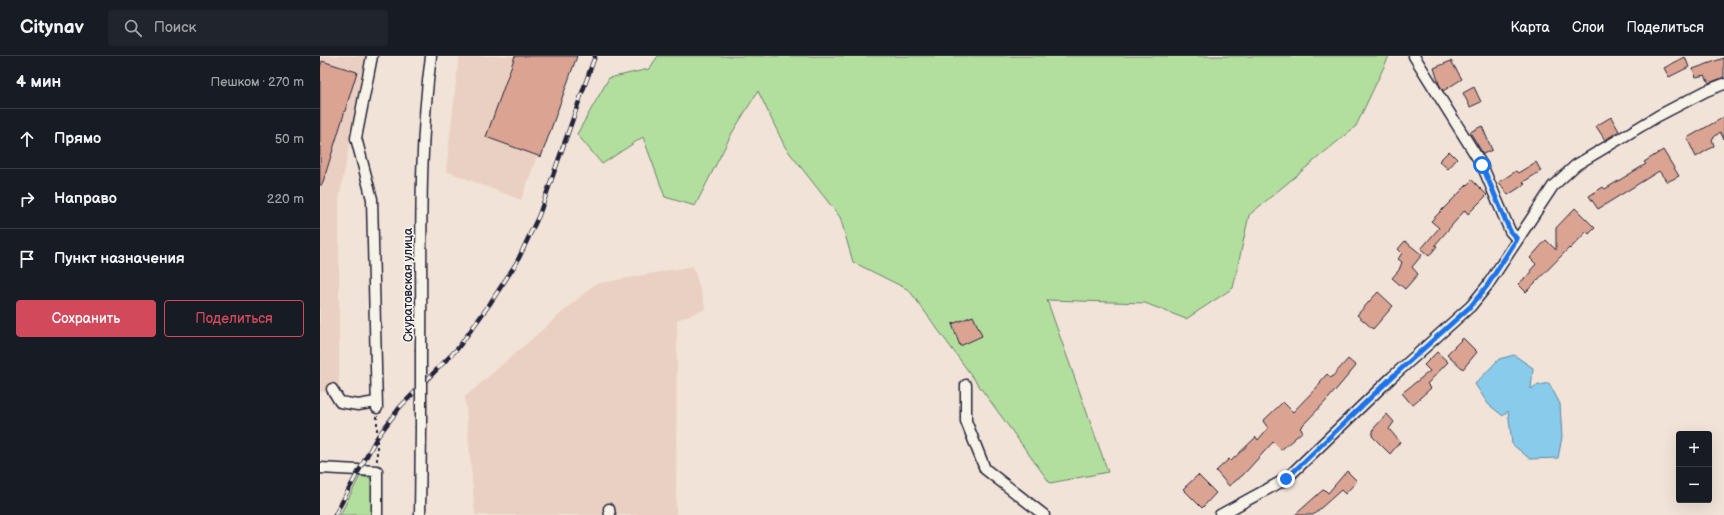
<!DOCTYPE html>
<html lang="ru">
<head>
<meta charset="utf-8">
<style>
	:root { --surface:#171b24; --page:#20242c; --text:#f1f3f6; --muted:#9ea1a6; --line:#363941; --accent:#d1495b }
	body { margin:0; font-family:"Balsamiq Sans",sans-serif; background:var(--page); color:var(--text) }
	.controls { position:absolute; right:12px; bottom:12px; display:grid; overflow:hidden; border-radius:4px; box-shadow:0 4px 16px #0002 }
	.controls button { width:36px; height:36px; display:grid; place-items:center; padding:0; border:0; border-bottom:1px solid var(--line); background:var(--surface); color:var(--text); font:20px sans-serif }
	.stop { position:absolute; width:12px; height:12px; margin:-9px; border:3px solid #1a73e8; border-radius:50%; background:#fff }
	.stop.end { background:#1a73e8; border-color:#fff; box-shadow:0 1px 4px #0008 }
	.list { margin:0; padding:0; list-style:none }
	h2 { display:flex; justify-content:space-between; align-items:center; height:52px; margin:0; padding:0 16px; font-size:17px }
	h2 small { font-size:13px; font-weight:400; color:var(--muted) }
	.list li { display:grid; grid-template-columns:26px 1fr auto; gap:12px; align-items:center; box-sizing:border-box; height:60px; padding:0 16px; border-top:1px solid var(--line) }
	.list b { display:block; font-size:15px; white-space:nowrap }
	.list em { font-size:13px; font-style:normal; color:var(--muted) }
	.actions { display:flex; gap:8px; padding:12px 16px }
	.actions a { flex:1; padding:9px 0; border:1px solid var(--accent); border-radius:4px; text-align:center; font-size:14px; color:var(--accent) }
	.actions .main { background:var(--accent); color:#fff }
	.icon { flex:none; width:22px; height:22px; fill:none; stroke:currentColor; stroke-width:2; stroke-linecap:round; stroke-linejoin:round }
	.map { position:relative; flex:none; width:1404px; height:459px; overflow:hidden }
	header { display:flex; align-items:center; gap:24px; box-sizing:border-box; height:56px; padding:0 20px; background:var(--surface); border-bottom:1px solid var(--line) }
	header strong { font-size:19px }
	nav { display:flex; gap:22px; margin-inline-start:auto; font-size:14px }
	.search { width:280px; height:36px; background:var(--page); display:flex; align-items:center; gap:10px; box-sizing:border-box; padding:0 14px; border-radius:4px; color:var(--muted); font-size:15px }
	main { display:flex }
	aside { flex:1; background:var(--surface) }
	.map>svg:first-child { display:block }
	.built { fill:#ead0c2 }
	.green { fill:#b2df9d; stroke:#6a806c }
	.water { fill:#89cbea; stroke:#6087a4 }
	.building { fill:#dba492; stroke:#22223b }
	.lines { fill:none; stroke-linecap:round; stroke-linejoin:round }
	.minor-casing { stroke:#22223b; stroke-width:13 }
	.path { stroke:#22223b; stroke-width:2; stroke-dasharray:3 3; stroke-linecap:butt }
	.minor { stroke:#f7f3e8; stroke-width:10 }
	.rail-casing { stroke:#22223b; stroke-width:4.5 }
	.rail { stroke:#f7f3e8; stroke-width:3; stroke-dasharray:9; stroke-linecap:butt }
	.minor-bridge-casing { stroke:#22223b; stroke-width:13; stroke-linecap:butt }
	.minor-bridge { stroke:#f7f3e8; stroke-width:10 }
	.route { stroke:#1a73e8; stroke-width:5 }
	.labels { text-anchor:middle; stroke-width:3.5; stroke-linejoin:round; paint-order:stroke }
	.street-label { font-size:12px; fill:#22223b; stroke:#f7f3e8 }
</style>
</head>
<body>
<header>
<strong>Citynav</strong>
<div class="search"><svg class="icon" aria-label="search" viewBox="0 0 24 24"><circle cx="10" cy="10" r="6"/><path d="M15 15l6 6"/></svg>Поиск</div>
<nav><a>Карта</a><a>Слои</a><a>Поделиться</a></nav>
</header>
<main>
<aside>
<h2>4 мин<small>Пешком · 270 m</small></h2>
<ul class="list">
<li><svg class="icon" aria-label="ahead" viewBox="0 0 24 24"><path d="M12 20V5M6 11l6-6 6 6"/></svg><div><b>Прямо</b></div><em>50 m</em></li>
<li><svg class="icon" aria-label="right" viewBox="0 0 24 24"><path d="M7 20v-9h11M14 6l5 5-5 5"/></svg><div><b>Направо</b></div><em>220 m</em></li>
<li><svg class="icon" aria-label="arrive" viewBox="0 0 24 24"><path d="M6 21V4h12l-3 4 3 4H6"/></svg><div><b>Пункт назначения</b></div></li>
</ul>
<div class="actions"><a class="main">Сохранить</a><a>Поделиться</a></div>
</aside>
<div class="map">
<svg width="1404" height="459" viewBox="0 0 1404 459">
	<rect width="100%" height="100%" fill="#f1e3d7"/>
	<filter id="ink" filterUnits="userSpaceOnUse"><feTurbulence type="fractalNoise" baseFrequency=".025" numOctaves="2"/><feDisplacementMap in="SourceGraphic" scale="8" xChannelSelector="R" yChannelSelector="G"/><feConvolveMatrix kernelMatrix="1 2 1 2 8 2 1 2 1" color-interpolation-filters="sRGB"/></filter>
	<g filter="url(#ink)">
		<!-- built -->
		<g class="built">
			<polygon points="0,0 46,0 19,143 19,330 4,336 0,336"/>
			<polygon points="139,0 254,0 201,144 126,115"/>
			<polygon points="373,210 386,253 357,264 356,459 155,459 145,341 275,228"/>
		</g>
		<!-- green -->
		<g class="green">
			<polygon points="338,0 1069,0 1036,70 929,159 913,232 866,263 825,247 727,244 788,416 730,427 589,234 533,206 520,161 465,91 438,35 412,77 375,150 345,141 323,81 282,108 257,78 289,22 329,13"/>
			<polygon points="40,420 53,423 53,459 20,459"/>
		</g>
		<!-- water -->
		<polygon class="water" points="1194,299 1213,312 1211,333 1215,330 1229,327 1240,348 1242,381 1238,402 1210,403 1192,388 1188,355 1183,360 1168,348 1155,328 1179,303"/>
		<!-- building -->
		<g class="building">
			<polygon points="195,0 257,0 221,101 166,81"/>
			<polygon points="1365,1 1369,11 1349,21 1344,12"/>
			<polygon points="1404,2 1404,21 1389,27 1385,19 1376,21 1373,13"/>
			<polygon points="2,5 37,16 2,129 0,129 0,12"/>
			<polygon points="1131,5 1142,23 1123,35 1119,28 1114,12"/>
			<polygon points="1154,31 1161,46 1150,51 1143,37"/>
			<polygon points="1291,61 1299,75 1285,84 1276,70"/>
			<polygon points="1404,61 1404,83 1400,76 1392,83 1394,90 1376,101 1367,82"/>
			<polygon points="1162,70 1172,94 1163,98 1150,76"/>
			<polygon points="1343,94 1359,120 1347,126 1339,115 1278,153 1269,140 1283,131 1285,133 1326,108 1324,106"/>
			<polygon points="1129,95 1137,103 1128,113 1119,105"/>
			<polygon points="1216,106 1221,115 1203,126 1205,128 1188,139 1179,126 1196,115 1198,117"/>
			<polygon points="1152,124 1167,139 1148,158 1145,154 1115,189 1117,190 1109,200 1101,193 1119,172 1111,165"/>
			<polygon points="1255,152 1275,172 1269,178 1267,175 1250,193 1249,192 1206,236 1198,228 1212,216 1210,215 1216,208 1210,202 1226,184 1236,194 1236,172"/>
			<polygon points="1085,185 1102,199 1092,211 1098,218 1085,233 1072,222 1079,214 1082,206 1078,203 1082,197 1078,193"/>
			<polygon points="1058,236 1073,250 1053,273 1037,259"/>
			<polygon points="653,260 662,280 640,290 632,268"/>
			<polygon points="1143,282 1157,296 1143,313 1127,298"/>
			<polygon points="1117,296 1128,306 1107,328 1111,332 1092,349 1082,337 1110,315 1104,309"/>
			<polygon points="1028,303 1036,310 1008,343 980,372 983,375 961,394 953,386 923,419 909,430 896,415 909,403 911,405 936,381 938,384 948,372 943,365 963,346 973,356 1001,327 1000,326 1007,318 1011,322"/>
			<polygon points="1067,358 1074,366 1069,373 1080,386 1070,398 1052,380 1054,372"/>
			<polygon points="1027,415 1037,425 1025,438 1021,434 993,459 975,459 1004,433 1008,437"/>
			<polygon points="878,419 896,437 882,452 863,433"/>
		</g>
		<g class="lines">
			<defs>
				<g id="minor">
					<polyline points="52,0 36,82 52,143 57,352"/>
					<polyline points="1094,0 1162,109 1190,175 1197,183"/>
					<path d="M101,293C102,195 98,97 111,0"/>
					<polyline points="646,329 646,365 665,413 724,459"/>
					<polyline points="12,333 20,346 38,349 56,346"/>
					<polyline points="0,412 57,415 57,459"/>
					<polyline points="289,453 290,459"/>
					<polyline points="100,459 101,372"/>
					<polyline points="900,459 966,423 1072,321 1151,250 1167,230 1233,130 1256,109 1338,60 1386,35 1404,28"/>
				</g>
			</defs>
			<!-- minor casing -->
			<use href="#minor" class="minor-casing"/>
			<!-- path -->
			<polyline class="path" points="57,360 57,406"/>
			<!-- minor -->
			<use href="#minor" class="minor"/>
			<defs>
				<polyline id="rail" points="15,459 56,383 80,351 138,292 169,249 197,206 219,159 275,0"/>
			</defs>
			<!-- rail casing -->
			<use href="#rail" class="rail-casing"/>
			<!-- rail -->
			<use href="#rail" class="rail"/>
			<defs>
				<polyline id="minor-bridge" points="101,372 101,293"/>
			</defs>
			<!-- minor-bridge casing -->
			<use href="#minor-bridge" class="minor-bridge-casing"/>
			<!-- minor-bridge -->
			<use href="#minor-bridge" class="minor-bridge"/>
		</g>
	</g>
	<g class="lines" filter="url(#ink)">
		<!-- route -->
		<polyline class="route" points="966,423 1072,321 1151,250 1167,230 1197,183 1190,175 1162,109"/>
	</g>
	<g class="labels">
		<!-- street labels -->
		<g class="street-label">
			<text transform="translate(88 229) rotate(-90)" y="4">Скуратовская улица</text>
		</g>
	</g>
</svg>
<div class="controls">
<button>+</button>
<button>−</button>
</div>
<div class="stop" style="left:1162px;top:109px"></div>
<div class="stop end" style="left:966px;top:423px"></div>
</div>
</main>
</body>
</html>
